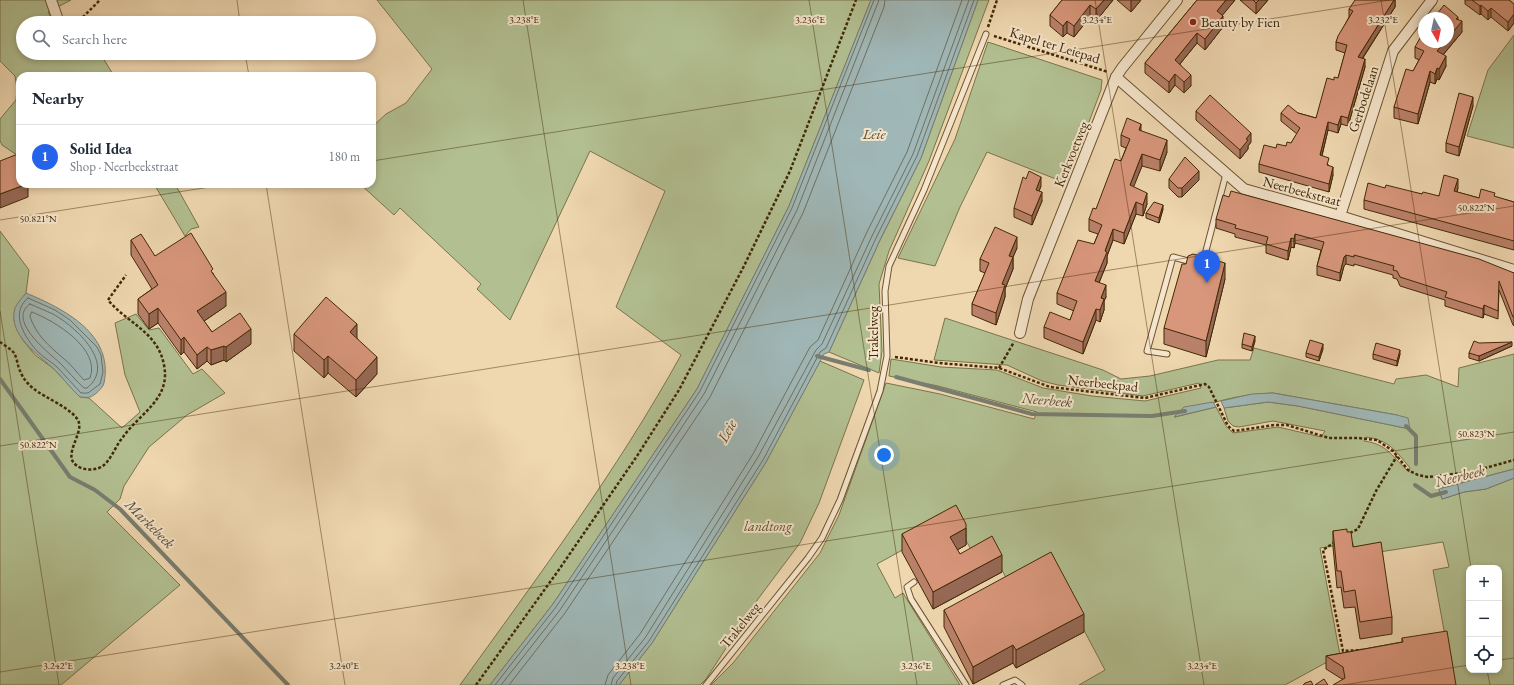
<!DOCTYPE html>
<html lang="en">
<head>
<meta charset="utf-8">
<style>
	:root { --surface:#fff; --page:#f2f2f3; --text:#1f2937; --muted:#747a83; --line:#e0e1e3; --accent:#2563eb }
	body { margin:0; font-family:"EB Garamond",serif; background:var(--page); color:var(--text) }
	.controls { position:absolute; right:12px; bottom:12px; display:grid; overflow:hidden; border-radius:8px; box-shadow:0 2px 6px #0003 }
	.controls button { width:36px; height:36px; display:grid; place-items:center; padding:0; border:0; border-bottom:1px solid var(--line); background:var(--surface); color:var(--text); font:20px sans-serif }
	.compass { position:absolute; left:1418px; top:12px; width:36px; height:36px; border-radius:50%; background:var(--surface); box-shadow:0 2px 6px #0003; rotate:171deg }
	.you { position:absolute; left:884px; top:455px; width:14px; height:14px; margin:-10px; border:3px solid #fff; border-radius:50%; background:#1a73e8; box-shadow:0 0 0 6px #1a73e833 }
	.badge { display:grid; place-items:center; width:26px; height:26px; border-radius:50%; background:var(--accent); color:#fff; font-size:13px; font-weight:700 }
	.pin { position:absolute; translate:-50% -33px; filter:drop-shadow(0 1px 2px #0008) }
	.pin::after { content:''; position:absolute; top:21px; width:14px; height:12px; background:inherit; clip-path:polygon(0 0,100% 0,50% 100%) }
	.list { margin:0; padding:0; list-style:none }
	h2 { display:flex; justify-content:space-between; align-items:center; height:52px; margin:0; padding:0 16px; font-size:17px }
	h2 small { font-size:13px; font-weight:400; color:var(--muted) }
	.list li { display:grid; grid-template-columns:26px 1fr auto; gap:12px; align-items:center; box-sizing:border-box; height:64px; padding:0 16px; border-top:1px solid var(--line) }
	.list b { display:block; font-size:15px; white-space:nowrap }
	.list p { margin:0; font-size:13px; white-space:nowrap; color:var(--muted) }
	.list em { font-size:13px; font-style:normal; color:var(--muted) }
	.icon { flex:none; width:22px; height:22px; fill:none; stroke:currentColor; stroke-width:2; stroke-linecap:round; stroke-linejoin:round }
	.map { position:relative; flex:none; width:1514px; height:685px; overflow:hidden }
	.search { position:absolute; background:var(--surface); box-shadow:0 2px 6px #0003; left:16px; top:16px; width:360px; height:44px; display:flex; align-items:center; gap:10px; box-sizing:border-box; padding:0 14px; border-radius:22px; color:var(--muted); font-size:15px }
	.panel { position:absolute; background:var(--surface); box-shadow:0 2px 6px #0003; left:16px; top:72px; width:360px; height:116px; border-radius:12px }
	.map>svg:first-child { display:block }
	.green { fill:#b2bf91; stroke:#7a744b; fill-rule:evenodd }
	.water { fill:#9fb7b7; stroke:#797e70 }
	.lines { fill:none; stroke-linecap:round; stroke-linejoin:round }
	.shore { stroke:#70705e; stroke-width:1 }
	.stream { stroke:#797e70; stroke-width:4 }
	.service-casing { stroke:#6c5430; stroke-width:7 }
	.minor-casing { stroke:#6c5430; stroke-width:12 }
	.path { stroke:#412905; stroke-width:2.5; stroke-dasharray:3 2; stroke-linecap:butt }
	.service { stroke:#f5e5cc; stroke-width:5 }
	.minor { stroke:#f5e5cc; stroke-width:10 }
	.wall { fill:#ba816a; stroke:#412905 }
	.shaded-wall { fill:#976956; stroke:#412905 }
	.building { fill:#d8967b; stroke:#412905 }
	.ticks { fill:none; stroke:#412905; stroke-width:1; stroke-opacity:0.45 }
	.poi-dot { fill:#8f2418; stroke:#f5e5cc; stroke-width:1.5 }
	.labels { text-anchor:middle; stroke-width:4; stroke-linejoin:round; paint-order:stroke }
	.poi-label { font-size:14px; fill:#412905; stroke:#f5e5cc; text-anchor:start }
	.street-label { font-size:14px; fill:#412905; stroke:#f5e5cc }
	.park-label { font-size:14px; font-style:italic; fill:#5d4e28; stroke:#f5e5cc }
	.water-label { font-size:15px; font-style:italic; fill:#584c32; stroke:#f5e5cc }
	.ticks-label { font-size:10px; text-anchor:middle; fill:#412905; stroke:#f5e5cc; stroke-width:4; stroke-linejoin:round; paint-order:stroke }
</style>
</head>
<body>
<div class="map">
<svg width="1514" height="685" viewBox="0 0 1514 685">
	<rect width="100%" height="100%" fill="#efd7b0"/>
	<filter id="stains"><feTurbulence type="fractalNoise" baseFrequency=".005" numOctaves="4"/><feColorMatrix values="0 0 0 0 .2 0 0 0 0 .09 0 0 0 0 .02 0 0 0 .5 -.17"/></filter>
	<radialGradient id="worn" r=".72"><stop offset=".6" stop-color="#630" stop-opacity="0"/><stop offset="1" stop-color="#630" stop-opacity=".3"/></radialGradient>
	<!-- green -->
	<g class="green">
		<polygon points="0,0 71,0 48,12 54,23 23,23 23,53 100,53 114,76 20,76 20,157 2,145 0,141 0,119 16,100 17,89 15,76 0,61"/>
		<path d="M377,0H871L789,206L697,389L553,604L490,685H460C537,578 617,471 681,355L616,307L665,191L590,151L510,320L477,289L481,284L400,208L394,215L360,184H372V127L386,114L406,103L432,69Z"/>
		<polygon points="978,0 989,0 929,161 889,251 879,284 882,351 879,373 829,352 880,240 921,158"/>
		<polygon points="1514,35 1514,148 1467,136 1488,70"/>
		<polygon points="988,42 1102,80 1101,90 1066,183 987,152 960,207 935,266 898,258 955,139"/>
		<polygon points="154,184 175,184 199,227 191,229 185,236"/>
		<polygon points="0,231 29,270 26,293 16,307 14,320 22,339 35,355 54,369 80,397 89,398 122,428 140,412 125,375 115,323 136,314 149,330 159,328 193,374 202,369 225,393 187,415 149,447 124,486 120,499 107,512 180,585 61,685 0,685"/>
		<path d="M945,318L1103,370L1121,379L1150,376L1218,360H1250L1254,348L1394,384L1396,379L1426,375L1458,387L1459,368L1514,354V469L1439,489L1442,499L1464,492L1486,489L1514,478V685H1454L1433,570L1449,567L1443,542L1354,556L1353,543L1320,548L1340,655L1285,685H1079L1105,670L1050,566L1010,586L993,552L977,560L955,521L877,564L895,598L903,593L960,685H711L733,663L820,553L839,515L886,383L940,394L1034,419L1037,412L938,386L889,376L891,359L941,367L997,370L1043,388L1092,396L1145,401L1201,388L1199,383L1143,396L1058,385L1042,381L1007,365L934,360ZM1273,393L1397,415L1410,429L1298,406L1268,402L1224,408L1228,421L1233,426L1239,427L1273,421L1325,431L1321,437L1278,427L1233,433L1226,426L1216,407L1175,417C1207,403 1238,394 1273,393ZM1366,437C1389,440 1396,451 1410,468L1409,472C1393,458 1388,444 1364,441ZM1469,568H1499V670H1469Z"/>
		<polygon points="820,361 864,380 819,503 800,543 758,599 706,679 700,685 619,685 652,643 766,462"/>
	</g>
	<!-- water -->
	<g class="water">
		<polygon points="871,0 978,0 921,158 880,240 829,352 824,354 766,462 652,643 619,685 490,685 553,604 697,389 789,206"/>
		<path d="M26,293C64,309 114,334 104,383C103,388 94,396 90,397C87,398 83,397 80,397C71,389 64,379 55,370C39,355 7,335 15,308C17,303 23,297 26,293Z"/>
		<polygon points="1273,393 1397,415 1408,418 1410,429 1298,406 1268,402 1224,408 1221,401 1252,394"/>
		<polygon points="1213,402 1216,407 1174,417 1184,407"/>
		<polygon points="1514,469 1514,478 1486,489 1464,492 1442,499 1439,489"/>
	</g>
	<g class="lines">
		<!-- shore -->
		<g class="shore">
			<path d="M28,298L55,310L70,320L97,347L101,355L103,372L100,384L88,393H81C73,385 66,376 58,368C52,362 44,358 38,352C25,338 9,313 28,298Z"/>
			<path d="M30,304C37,307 46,311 53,314C76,327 117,364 87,388H84C75,380 68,371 60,363C49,353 6,320 30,304Z"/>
			<path d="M32,312C55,321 101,349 90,378L84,380C77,373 71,364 63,358C48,345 37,336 30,317Z"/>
			<polyline points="495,685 556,607 700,391 792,208 874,0"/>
			<polyline points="501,685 560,610 704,394 797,210 879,0"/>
			<polyline points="509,685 565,613 710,397 803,213 884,7 885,0"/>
			<polyline points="605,685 608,675 640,634 753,454 810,347 818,340 866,234 907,152 962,0"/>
			<polyline points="611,685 613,678 645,638 758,457 816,350 822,344 872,236 913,154 969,0"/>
			<polyline points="616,685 617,681 649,641 763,460 820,352 826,348 876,238 917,156 974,0"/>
		</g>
		<!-- stream -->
		<g class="stream">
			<polyline points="817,356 869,370"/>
			<polyline points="896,377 1032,414 1152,416 1185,411"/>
			<polyline points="0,379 70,477 95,490 120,509 288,685"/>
			<polyline points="1406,426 1416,436 1416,464"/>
			<polyline points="1415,485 1431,496 1446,492"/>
		</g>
		<defs>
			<g id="service">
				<polyline points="1203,262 1226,174"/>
				<polyline points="1167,354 1147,351 1173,257 1192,262"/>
				<polyline points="914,582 907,587 911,599 966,685"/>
				<polyline points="706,685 808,558 822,538 840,500 880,391 887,356 885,291 889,266 924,190 986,34"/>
				<polyline points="1003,685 1015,680 1022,685"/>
			</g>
			<g id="minor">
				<polyline points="51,0 59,23"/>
				<polyline points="1116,77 1244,189 1340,216 1514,270"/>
				<polyline points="1340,216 1393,51 1432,0"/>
				<polyline points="1020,333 1028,299 1116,77 1122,68 1177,0"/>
			</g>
		</defs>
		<!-- service casing -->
		<use href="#service" class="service-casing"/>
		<!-- minor casing -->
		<use href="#minor" class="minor-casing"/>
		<!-- path -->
		<g class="path">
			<polyline points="69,23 82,18 100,0"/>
			<polyline points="988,27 997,0"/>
			<polyline points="994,36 1108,72"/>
			<path d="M0,342C4,345 11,349 14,353C16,356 17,361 18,365C21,375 25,382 34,389C45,398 76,410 79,423C82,435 63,456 76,465C83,471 97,471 104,465C112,458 116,445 123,437C140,413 171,399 164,365C158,332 127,323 108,300L126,275"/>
			<polyline points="895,357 939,363 999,368 1050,387 1145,398 1205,384 1209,387 1228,426 1234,431 1274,425 1287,425 1329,438 1358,438 1377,440 1393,451 1408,470 1418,475 1428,477 1471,472 1514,460"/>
			<polyline points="999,368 1014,342"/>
			<polyline points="1350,533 1358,529 1376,491 1397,456"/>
			<polyline points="1335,542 1323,550 1343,651 1363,650"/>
			<polyline points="476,685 558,571 637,456 679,390 744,266 790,171 856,0"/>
		</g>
		<!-- service -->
		<use href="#service" class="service"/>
		<!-- minor -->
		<use href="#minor" class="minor"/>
	</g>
	<!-- wall -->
	<g class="wall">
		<polygon points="1062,0 1113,0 1096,21 1090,17 1074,37 1067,33 1063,37 1050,26 1050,15"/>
		<polygon points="1117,0 1141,0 1131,12"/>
		<polygon points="1197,0 1235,0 1222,15 1223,27 1205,50 1197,43 1180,64 1191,86 1184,93 1175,85 1169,93 1145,73 1145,63"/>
		<polygon points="1240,0 1268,0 1256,14"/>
		<polygon points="1395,0 1395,7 1363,58 1365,67 1348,126 1341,124 1338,133 1328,130 1322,156 1329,166 1333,175 1329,192 1259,172 1259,164 1276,148 1286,146 1291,143 1297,134 1281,121 1281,113 1298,113 1316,118 1334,80 1338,78 1345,53 1336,50 1336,42 1349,17 1349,9"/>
		<polygon points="1465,0 1509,0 1514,4 1514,23 1508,31 1491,17 1488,20 1481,14 1480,15 1465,4"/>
		<polygon points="1458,20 1462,32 1443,55 1446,66 1439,80 1437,79 1435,84 1430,82 1418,124 1394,118 1394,107 1419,60 1415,58 1415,47"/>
		<polygon points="1473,106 1459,156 1446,152 1446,143"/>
		<polygon points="1196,111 1251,142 1248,146 1248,149 1240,159 1196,120"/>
		<polygon points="1141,131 1167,152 1160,171 1142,166 1133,187 1147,204 1143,216 1136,214 1124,244 1113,240 1107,256 1107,263 1099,283 1106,297 1104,301 1104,310 1100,322 1096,320 1083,354 1044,338 1044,327 1070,320 1074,311 1057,304 1057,293 1094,244 1098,234 1089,231 1089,219 1096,209 1121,161 1126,148 1121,146 1121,135"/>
		<polygon points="1169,179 1199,180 1182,197 1178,197 1169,188"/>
		<polygon points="1041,186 1039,191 1042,201 1032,225 1014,217 1014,208"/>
		<polygon points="1385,188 1422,194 1439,196 1458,188 1457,192 1479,198 1495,197 1514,202 1514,250 1364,209 1364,200"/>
		<polygon points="1163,209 1159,223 1146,218 1146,213"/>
		<polygon points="1216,219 1514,273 1514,326 1513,325 1499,290 1498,319 1484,314 1483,318 1445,306 1445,300 1400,286 1397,279 1393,278 1393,275 1354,264 1354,266 1346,264 1344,266 1340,281 1317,275 1317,266 1321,250 1295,243 1294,248 1291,247 1288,260 1266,253 1266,245 1235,237 1235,234 1216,228"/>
		<polygon points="131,240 155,256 213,273 226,306 204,321 212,332 251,344 226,362 224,360 211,365 207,361 197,369 184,352 181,355 158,323 149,329 138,314 138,299 152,289 131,255"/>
		<polygon points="1017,248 1013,257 1013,269 1005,289 1005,297 996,325 972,315 972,304 985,273 980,271 980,259"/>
		<polygon points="1225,279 1206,357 1164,344 1164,328"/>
		<polygon points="294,334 357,338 377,374 356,397 328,373 324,378 294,351"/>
		<polygon points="1255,341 1252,351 1242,348 1242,344"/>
		<polygon points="1512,346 1479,361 1469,358 1469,353"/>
		<polygon points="1323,349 1319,361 1306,357 1306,353"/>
		<polygon points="1373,354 1400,354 1397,366 1373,359"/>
		<polygon points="966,528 966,545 957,550 960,554 1002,572 933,609 902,552 902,534"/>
		<polygon points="1333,531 1347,532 1353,547 1392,617 1392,634 1360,639 1355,607 1344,608 1341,587 1337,588 1333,547"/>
		<polygon points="944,610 1084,632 1016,668 1013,663 973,684 944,627"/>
		<polygon points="1402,638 1456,685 1342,679 1326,669 1326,656 1402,642"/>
	</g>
	<!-- shaded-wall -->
	<g class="shaded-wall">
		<polygon points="1104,0 1113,0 1096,21 1096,9"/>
		<polygon points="1131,0 1141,0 1131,12"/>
		<polygon points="1226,0 1235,0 1217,22 1217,11"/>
		<polygon points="1259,0 1268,0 1256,14 1256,3"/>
		<polygon points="1394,0 1395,0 1395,7 1358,65 1358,57"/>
		<polygon points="1090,5 1090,17 1074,37 1074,26"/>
		<polygon points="1481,5 1481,14 1480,15 1480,6"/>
		<polygon points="1491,8 1491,17 1488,20 1488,11"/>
		<polygon points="1514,14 1514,23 1508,31 1508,22"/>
		<polygon points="1223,16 1223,27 1205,50 1205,39"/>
		<polygon points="1458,17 1458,25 1462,21 1462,32 1437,62 1437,51 1445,42 1448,42 1448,38 1456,19"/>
		<polygon points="1067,21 1067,33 1063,37 1063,26"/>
		<polygon points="1197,33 1197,43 1175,70 1175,60"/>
		<polygon points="1446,56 1446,66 1439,80 1439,69"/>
		<polygon points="1365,59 1365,67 1348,126 1348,118"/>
		<polygon points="1437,68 1437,79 1435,84 1435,74"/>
		<polygon points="1430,71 1430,82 1418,124 1418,114"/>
		<polygon points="1175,74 1175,85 1169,93 1169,82"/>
		<polygon points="1191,75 1191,86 1184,93 1184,82"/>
		<polygon points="1473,97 1473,106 1459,156 1459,147"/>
		<polygon points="1341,116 1341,124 1338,133 1338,125"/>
		<polygon points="1328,122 1328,130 1320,163 1320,155"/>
		<polygon points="1141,124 1141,135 1139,130"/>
		<polygon points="1251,133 1251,142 1248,146 1248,149 1240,159 1240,150 1246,139"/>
		<polygon points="1167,140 1167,152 1160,171 1160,160"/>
		<polygon points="1142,154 1142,166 1130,196 1130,185"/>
		<polygon points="1333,167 1333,175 1329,192 1329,184"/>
		<polygon points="1199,171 1199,180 1182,197 1182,188"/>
		<polygon points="1041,177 1041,186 1036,199 1036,190"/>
		<polygon points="1458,179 1458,188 1454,200 1454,191"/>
		<polygon points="27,184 28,184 28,197 0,208 0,194"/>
		<polygon points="1042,192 1042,201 1032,225 1032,216"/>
		<polygon points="1147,193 1147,204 1143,216 1143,205"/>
		<polygon points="1136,202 1136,214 1124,244 1124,233"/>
		<polygon points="1163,205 1163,209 1159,223 1159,218"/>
		<polygon points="1113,229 1113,240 1107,256 1107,263 1095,292 1095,281 1105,251"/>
		<polygon points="1295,234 1295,243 1294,248 1294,239"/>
		<polygon points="1017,237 1017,248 1013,257 1013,269 1005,289 1005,297 996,325 996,313 1002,284 1009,256"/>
		<polygon points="1291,238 1291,247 1288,260 1288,251"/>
		<polygon points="1346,255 1346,264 1344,266 1340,281 1340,273 1344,257"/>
		<polygon points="1225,263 1225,279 1206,357 1206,341"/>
		<polygon points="1106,285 1106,297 1104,301 1104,310 1100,322 1100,310 1101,298"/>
		<polygon points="226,292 226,306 197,326 197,311"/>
		<polygon points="1484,305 1484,314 1483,318 1483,309"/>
		<polygon points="158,308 158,323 149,329 149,314"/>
		<polygon points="1096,309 1096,320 1083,354 1083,342"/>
		<polygon points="357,324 357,341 350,332"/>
		<polygon points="251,329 251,344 226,362 226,347"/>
		<polygon points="1255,336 1255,341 1252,351 1252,347"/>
		<polygon points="184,337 184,352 181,355 181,340"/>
		<polygon points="1512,342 1512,346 1479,361 1479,356"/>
		<polygon points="1323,344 1323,349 1319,361 1319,357"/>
		<polygon points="224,346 224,360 211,365 211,350"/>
		<polygon points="207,347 207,361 197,369 197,355"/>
		<polygon points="1400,350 1400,354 1397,366 1397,361"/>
		<polygon points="328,356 328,373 324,378 324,360"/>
		<polygon points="377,357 377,374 356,397 356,380"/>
		<polygon points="966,528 966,545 950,554 950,537"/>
		<polygon points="1002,555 1002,572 933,609 933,592"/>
		<polygon points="1084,614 1084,632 1016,668 1016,650"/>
		<polygon points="1013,645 1013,663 973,684 973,667"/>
	</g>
	<!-- building -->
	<g class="building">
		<polygon points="1062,0 1104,0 1096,9 1090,5 1074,26 1067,21 1063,26 1050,15"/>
		<polygon points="1197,0 1226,0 1217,11 1223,16 1205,39 1197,33 1175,60 1191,75 1184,82 1175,74 1169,82 1145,63"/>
		<polygon points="1253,0 1259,0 1256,3"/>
		<polygon points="1355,0 1394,0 1358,57 1365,59 1348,118 1341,116 1338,125 1328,122 1320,155 1329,158 1327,165 1333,167 1329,184 1259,164 1264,145 1276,148 1277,144 1286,146 1287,142 1291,143 1300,128 1281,113 1288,105 1298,113 1316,118 1327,78 1334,80 1334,77 1338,78 1347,45 1336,42 1338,36 1353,11 1349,9"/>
		<polygon points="1472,0 1509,0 1514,4 1514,14 1508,22 1491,8 1488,11 1481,5 1480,6"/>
		<polygon points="1444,5 1458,17 1456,19 1462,21 1448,38 1448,18 1434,18"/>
		<polygon points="1424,31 1424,42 1445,42 1437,51 1446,56 1439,69 1437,68 1435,74 1430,71 1418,114 1394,107 1406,69 1413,71 1424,51 1415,47"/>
		<polygon points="1459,93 1473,97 1459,147 1446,143"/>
		<polygon points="1210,95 1251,133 1246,139 1248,140 1240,150 1196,111"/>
		<polygon points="1127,118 1141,124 1139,130 1167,140 1160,160 1142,154 1130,185 1147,193 1143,205 1136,202 1124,233 1113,229 1105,251 1107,252 1095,281 1106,285 1101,298 1104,299 1100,310 1096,309 1083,342 1044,327 1050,312 1070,320 1077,301 1057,293 1078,240 1094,244 1102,225 1089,219 1093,208 1096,209 1115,159 1121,161 1130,139 1121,135"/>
		<polygon points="18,154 20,161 20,184 27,184 0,194 0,161"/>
		<polygon points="1185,157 1199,171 1182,188 1178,188 1169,179"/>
		<polygon points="1029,171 1041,177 1036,190 1042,192 1032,216 1014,208 1023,177 1026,179"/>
		<polygon points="1444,175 1458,179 1454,191 1479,198 1481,189 1495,193 1494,196 1514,202 1514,241 1364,200 1368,183 1385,188 1386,185 1422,194 1423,192 1439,196"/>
		<polygon points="1231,191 1479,259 1514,273 1514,317 1513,317 1499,281 1498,311 1484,305 1483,309 1445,297 1447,292 1400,277 1397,271 1393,270 1394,266 1354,255 1354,257 1346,255 1344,257 1340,273 1317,266 1324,242 1295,234 1294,239 1291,238 1288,251 1266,244 1268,237 1235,228 1236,225 1216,219 1223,195 1229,197"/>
		<polygon points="1154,202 1163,205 1159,218 1146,213"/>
		<polygon points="995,227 1017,237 1009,256 1013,257 1002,284 1005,285 996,313 972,304 989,263 980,259"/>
		<polygon points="191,233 213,269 211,271 226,292 197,311 212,332 240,313 251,329 226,347 224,346 211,350 207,347 197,355 184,337 181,340 158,308 149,314 138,299 158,285 131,240 141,234 155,256"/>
		<polygon points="1193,254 1225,263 1206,341 1164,328 1182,264 1186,264 1188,256"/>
		<polygon points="326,297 357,324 350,332 377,357 356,380 328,356 324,360 294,334"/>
		<polygon points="1244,333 1255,336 1252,347 1242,344"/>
		<polygon points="1310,340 1323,344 1319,357 1306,353"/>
		<polygon points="1474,341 1479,343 1512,342 1479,356 1469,353"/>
		<polygon points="1376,343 1400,350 1397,361 1373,354"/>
		<polygon points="956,505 966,524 966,528 950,537 960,554 992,536 1002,555 933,592 902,534"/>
		<polygon points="1347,529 1347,532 1351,532 1353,547 1381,542 1392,617 1360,622 1355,590 1344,592 1341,571 1337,571 1333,531"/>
		<polygon points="1051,552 1084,614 1016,650 1013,645 973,667 944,610"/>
		<polygon points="1447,631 1456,685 1333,685 1345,678 1343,667 1326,656 1403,642 1402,638"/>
		<polygon points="1324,679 1328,685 1315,685"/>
		<polygon points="1311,681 1313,685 1303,685 1305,683"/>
	</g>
	<!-- ticks -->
	<path class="ticks" d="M237,0L240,23M523,0L631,685M809,0L917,685M1095,0L1204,685M1381,0L1471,568M245,53L249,76M372,161L1390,0M266,184L345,685M0,220L229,184M0,311L59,685M0,446L1514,206M1499,660L1514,658M1487,670L1490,685M0,672L1514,432M1343,685L1469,665"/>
	<!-- markers -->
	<circle class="poi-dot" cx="1193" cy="22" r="4"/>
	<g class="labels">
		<!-- poi labels -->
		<g class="poi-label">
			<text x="1201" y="27">Beauty by Fien</text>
		</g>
		<!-- street labels -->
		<g class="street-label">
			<text transform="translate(1055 45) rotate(17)" y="5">Kapel ter Leiepad</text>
			<text transform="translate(1363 99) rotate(-72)" y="5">Gerbodelaan</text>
			<text transform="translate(1071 154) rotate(-68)" y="5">Kerkvoetweg</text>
			<text transform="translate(1302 191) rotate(15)" y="5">Neerbeekstraat</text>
			<text transform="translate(873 333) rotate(-90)" y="5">Trakelweg</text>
			<text transform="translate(1103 383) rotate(6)" y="5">Neerbeekpad</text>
			<text transform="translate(740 625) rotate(-51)" y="5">Trakelweg</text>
		</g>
		<!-- park labels -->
		<g class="park-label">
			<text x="768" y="531">landtong</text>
		</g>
		<!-- water labels -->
		<g class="water-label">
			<text x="874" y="139">Leie</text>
			<text transform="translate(1047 400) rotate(5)" y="5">Neerbeek</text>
			<text transform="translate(727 431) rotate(-62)" y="5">Leie</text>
			<text transform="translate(1460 476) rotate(-14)" y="5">Neerbeek</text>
			<text transform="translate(150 524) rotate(45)" y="5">Markebeek</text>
		</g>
	</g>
	<g class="ticks-label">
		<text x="524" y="23">3.238°E</text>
		<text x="1097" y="23">3.234°E</text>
		<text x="810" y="23">3.236°E</text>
		<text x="1383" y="23">3.232°E</text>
		<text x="1476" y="211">50.822°N</text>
		<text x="38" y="222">50.821°N</text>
		<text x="1476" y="437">50.823°N</text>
		<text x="38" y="448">50.822°N</text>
		<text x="58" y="669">3.242°E</text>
		<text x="344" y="669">3.240°E</text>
		<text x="630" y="669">3.238°E</text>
		<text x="916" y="669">3.236°E</text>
		<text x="1202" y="669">3.234°E</text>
	</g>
	<rect width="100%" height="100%" filter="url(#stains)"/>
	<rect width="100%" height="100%" fill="url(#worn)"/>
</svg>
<div class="controls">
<button>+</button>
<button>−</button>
<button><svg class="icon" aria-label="locate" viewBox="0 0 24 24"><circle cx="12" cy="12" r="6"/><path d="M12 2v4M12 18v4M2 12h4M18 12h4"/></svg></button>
</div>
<svg class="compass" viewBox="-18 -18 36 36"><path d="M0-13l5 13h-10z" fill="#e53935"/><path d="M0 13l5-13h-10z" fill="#747a83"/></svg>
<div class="you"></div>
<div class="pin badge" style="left:1207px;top:283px">1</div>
<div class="search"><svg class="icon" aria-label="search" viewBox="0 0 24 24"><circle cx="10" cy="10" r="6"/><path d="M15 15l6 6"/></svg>Search here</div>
<section class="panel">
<h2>Nearby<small></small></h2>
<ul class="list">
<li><span class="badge">1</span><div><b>Solid Idea</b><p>Shop · Neerbeekstraat</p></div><em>180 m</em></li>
</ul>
</section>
</div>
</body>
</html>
